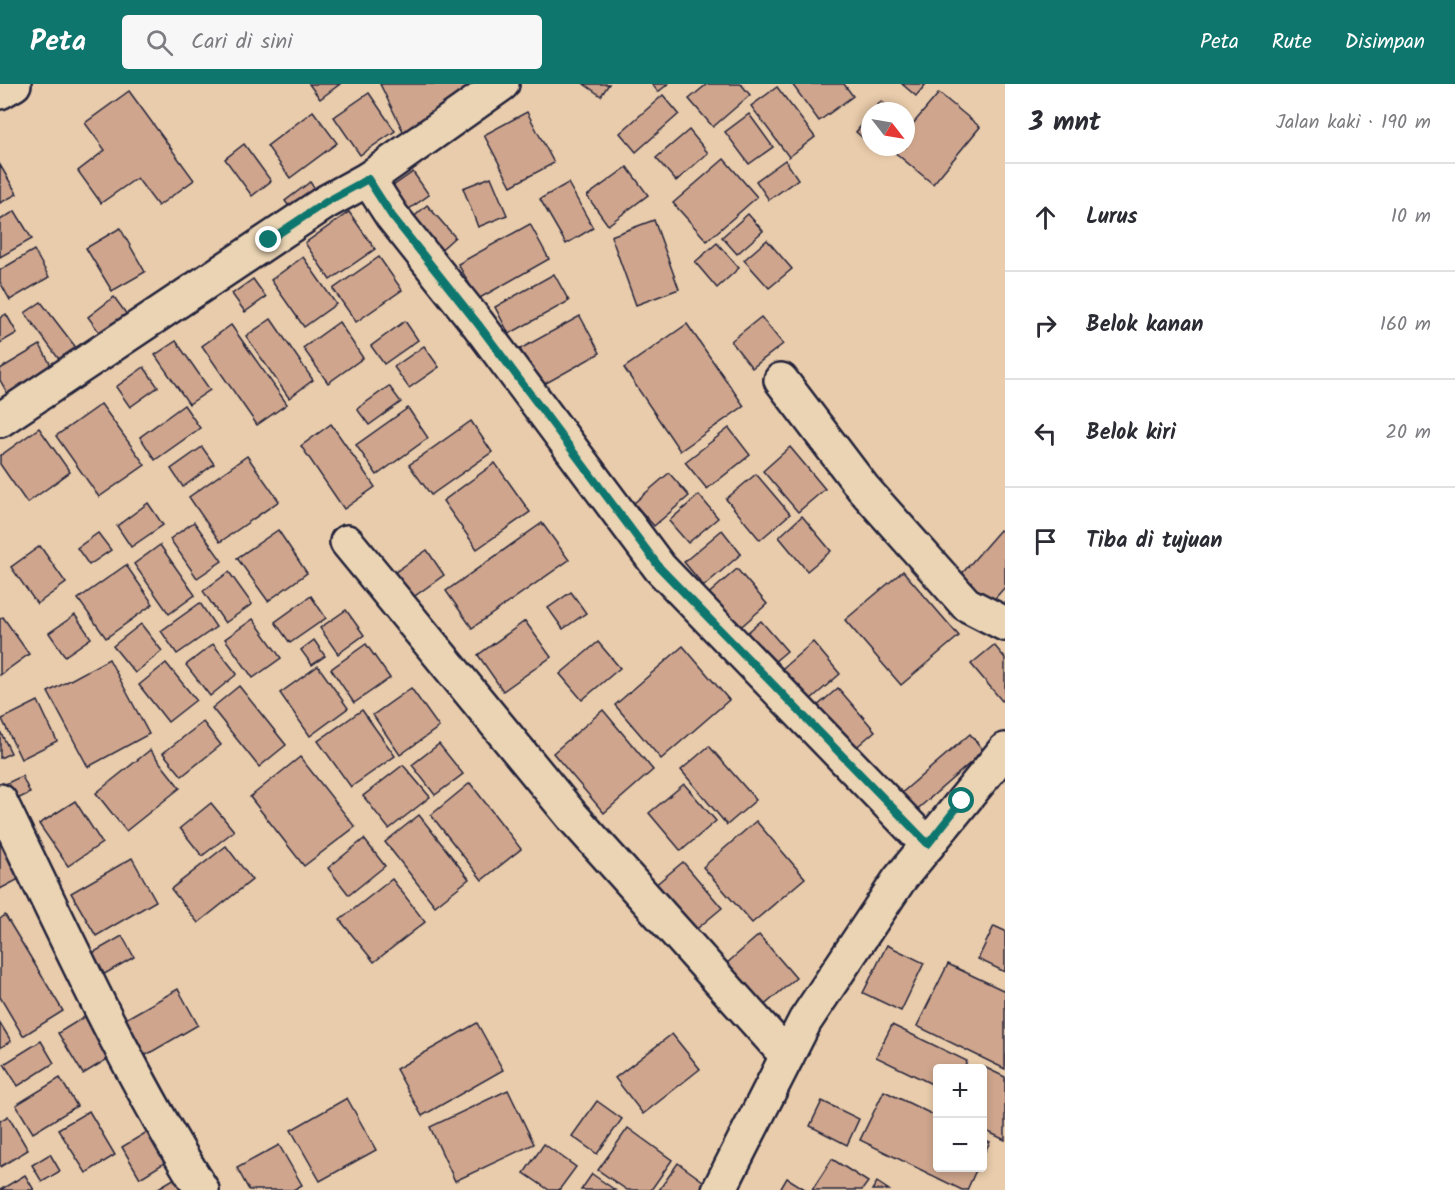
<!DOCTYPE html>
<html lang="id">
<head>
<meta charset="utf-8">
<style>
	:root { --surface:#fff; --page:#f7f7f7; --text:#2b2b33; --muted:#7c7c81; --line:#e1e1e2; --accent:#0f766e }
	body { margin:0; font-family:Kalam,sans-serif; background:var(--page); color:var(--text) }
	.controls { position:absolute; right:18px; bottom:18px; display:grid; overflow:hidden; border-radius:6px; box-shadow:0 3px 9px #0003 }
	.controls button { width:54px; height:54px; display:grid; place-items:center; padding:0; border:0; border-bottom:2px solid var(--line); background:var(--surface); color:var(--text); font:30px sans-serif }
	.compass { position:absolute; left:861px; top:18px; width:54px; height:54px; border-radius:50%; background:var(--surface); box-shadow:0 3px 9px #0003; rotate:121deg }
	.stop { position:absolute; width:18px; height:18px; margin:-14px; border:4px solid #0f766e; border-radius:50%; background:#fff }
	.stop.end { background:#0f766e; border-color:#fff; box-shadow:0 2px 6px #0008 }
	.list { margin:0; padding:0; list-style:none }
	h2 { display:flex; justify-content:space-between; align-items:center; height:78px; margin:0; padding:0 24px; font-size:26px }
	h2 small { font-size:20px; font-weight:400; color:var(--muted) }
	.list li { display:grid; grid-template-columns:39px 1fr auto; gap:18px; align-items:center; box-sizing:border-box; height:108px; padding:0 24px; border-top:2px solid var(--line) }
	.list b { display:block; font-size:22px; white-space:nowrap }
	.list em { font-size:20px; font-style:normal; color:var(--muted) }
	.icon { flex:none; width:33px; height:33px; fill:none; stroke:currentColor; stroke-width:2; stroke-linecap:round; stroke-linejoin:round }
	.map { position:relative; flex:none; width:1005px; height:1106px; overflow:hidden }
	header { display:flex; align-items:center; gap:36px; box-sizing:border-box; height:84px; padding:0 30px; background:var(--accent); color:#fff }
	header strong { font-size:28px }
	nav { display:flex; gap:33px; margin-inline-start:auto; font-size:21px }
	.search { width:420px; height:54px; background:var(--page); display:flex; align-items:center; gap:15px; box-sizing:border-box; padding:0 21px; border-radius:6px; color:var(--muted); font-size:22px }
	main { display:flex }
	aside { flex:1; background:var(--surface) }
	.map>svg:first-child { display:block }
	.building { fill:#cfa68d; stroke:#22223b; stroke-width:1.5 }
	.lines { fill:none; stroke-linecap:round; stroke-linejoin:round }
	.minor-casing { stroke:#22223b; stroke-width:38 }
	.primary-casing { stroke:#22223b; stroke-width:38 }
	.minor { stroke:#ead4b3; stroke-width:33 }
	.primary { stroke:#ead4b3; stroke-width:33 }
	.route { stroke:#0f766e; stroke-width:8 }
</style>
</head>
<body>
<header>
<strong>Peta</strong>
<div class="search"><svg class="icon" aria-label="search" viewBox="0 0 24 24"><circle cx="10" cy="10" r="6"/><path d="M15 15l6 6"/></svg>Cari di sini</div>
<nav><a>Peta</a><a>Rute</a><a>Disimpan</a></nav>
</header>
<main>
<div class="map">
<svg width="1005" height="1106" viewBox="0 0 1005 1106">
	<rect width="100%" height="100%" fill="#e9ccab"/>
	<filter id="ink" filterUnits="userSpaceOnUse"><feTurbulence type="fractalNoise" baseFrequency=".0167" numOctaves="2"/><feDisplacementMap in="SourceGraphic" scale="12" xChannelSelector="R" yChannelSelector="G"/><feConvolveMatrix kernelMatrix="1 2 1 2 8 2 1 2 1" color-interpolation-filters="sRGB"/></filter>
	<g filter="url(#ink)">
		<!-- building -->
		<g class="building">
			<polygon points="309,0 340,0 320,15"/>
			<polygon points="380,0 477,0 482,10 404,49"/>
			<polygon points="584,0 609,0 601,12"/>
			<polygon points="652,0 668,0 658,8"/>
			<polygon points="707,0 741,0 750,11 713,43 689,15"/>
			<polygon points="792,0 844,0 853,12 819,37"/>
			<polygon points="902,0 926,0 916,12"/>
			<polygon points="777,3 815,53 789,73 751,22"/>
			<polygon points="129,7 194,96 158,122 137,94 101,119 78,87 105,66 85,39"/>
			<polygon points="369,9 395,47 360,71 334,33"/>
			<polygon points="939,9 980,43 933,100 892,66 894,63 906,63 906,48"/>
			<polygon points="663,11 679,30 636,68 620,49"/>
			<polygon points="881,17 893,27 873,27"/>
			<polygon points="313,27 337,59 290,94 267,62"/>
			<polygon points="527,28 554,79 511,102 484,51"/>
			<polygon points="749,30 773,63 749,80 725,48"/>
			<polygon points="870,31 870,60 856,48"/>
			<polygon points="689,46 708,69 676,97 656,74"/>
			<polygon points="244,60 271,97 252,112 225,75"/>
			<polygon points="724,75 757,113 707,157 673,119"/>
			<polygon points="785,76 798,95 769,116 756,97"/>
			<polygon points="0,81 17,110 0,119"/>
			<polygon points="627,83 648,111 608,141 587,112"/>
			<polygon points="413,88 429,111 399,132 383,109"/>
			<polygon points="491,93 507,131 478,143 463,104"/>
			<polygon points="310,98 319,111 295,130 285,117"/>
			<polygon points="568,99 593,144 566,160 540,115"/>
			<polygon points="427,121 455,153 435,171 406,140"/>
			<polygon points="15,127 32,155 0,173 0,136"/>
			<polygon points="349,128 375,165 330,196 305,159"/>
			<polygon points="748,130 763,147 737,170 722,153"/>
			<polygon points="654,136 679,205 636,221 611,152"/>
			<polygon points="530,140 549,175 478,215 458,180"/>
			<polygon points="120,144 145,188 112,207 86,164"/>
			<polygon points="767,156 792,185 769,204 744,176"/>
			<polygon points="717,159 739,184 717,204 695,178"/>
			<polygon points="34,166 49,193 10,216 0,198 0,186"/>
			<polygon points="303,173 336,220 304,243 271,196"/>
			<polygon points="379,173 402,206 356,238 333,205"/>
			<polygon points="554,190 569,217 509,250 495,223"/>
			<polygon points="253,195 266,213 245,228 232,210"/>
			<polygon points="114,213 128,232 102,252 88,233"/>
			<polygon points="41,218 77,265 61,278 25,229"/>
			<polygon points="6,230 17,249 0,259 0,234"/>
			<polygon points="580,232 600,269 541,302 520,265"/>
			<polygon points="761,233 783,260 752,284 731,257"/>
			<polygon points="271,235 313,296 289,314 246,252"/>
			<polygon points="405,237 418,256 384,280 371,262"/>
			<polygon points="339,238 363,274 328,299 303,264"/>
			<polygon points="687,240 744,322 680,367 624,284"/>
			<polygon points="231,241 287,320 257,341 202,262"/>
			<polygon points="176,257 210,306 189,320 155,271"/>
			<polygon points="40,261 54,287 9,312 0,296 0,285"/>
			<polygon points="424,262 439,283 409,304 394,283"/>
			<polygon points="144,283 158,303 130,323 116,303"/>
			<polygon points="389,302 401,318 369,341 357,325"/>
			<polygon points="101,320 145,381 99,413 56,352"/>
			<polygon points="184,321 200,344 155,376 140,353"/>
			<polygon points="408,324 428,354 377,391 356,361"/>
			<polygon points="471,337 492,368 431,411 409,381"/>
			<polygon points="331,340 375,403 344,425 301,362"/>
			<polygon points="39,344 70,388 27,419 0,380 0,372"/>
			<polygon points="729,344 750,371 707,405 685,378"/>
			<polygon points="202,363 214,380 183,403 171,385"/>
			<polygon points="790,363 825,405 798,428 763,387"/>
			<polygon points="247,372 279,417 220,458 189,413"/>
			<polygon points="495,379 530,428 477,465 443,417"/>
			<polygon points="669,389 689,412 654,442 634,419"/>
			<polygon points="756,390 790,430 760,456 726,415"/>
			<polygon points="699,411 718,434 688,459 669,437"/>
			<polygon points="148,419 163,441 131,463 117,442"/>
			<polygon points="802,432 831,467 807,487 779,453"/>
			<polygon points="194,438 222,477 197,494 170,455"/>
			<polygon points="542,439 569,476 472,544 446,507"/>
			<polygon points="278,446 307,489 268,517 237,474"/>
			<polygon points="722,446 741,470 704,502 684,478"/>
			<polygon points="1000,446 1005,450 1005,503 990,520 959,493"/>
			<polygon points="98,449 111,466 89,481 77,464"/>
			<polygon points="160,461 195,511 169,530 134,480"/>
			<polygon points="40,462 66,499 37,520 11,483"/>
			<polygon points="427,466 444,491 412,514 394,489"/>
			<polygon points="126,481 153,520 106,554 78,515"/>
			<polygon points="737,485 767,520 735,548 705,513"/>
			<polygon points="903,487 959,552 901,601 845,536"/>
			<polygon points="229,488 252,520 225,539 203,507"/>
			<polygon points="571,508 586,529 563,545 548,524"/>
			<polygon points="311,512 326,534 290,559 275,538"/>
			<polygon points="200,519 216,543 177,570 161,547"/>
			<polygon points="346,526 364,551 338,570 320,544"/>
			<polygon points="75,531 91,554 65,572 49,549"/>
			<polygon points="3,533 29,570 0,591 0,535"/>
			<polygon points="253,535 281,574 253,594 225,555"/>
			<polygon points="525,537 551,573 503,607 478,571"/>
			<polygon points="761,537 787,567 761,589 735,559"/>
			<polygon points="141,540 162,567 135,589 113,562"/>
			<polygon points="314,556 325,572 312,581 301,566"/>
			<polygon points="598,558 620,584 582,616 560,590"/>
			<polygon points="813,558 840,590 796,628 769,596"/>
			<polygon points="213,560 237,590 210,612 186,581"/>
			<polygon points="366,560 390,594 354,619 331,585"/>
			<polygon points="994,561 1005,574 1005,614 1002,617 971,580"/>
			<polygon points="683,562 729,616 661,675 615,621"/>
			<polygon points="109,575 149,650 88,683 48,608"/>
			<polygon points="166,579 196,616 168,638 139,601"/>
			<polygon points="318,582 348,624 310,652 280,609"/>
			<polygon points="239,602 286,661 259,683 212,624"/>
			<polygon points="411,604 439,643 400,671 373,631"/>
			<polygon points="838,604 875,647 845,673 808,630"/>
			<polygon points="38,617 57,657 21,675 2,635"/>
			<polygon points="362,626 395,672 351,703 318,657"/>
			<polygon points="603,626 653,686 604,729 553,669"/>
			<polygon points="203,638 221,661 182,692 163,669"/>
			<polygon points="0,647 11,669 0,674"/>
			<polygon points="970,650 984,667 913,729 898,712"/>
			<polygon points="439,660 463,690 435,711 412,681"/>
			<polygon points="709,662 756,716 727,741 681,686"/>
			<polygon points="150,666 180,704 126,747 96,709"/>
			<polygon points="300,673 355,743 304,782 250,713"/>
			<polygon points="403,681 430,713 389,745 363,712"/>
			<polygon points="22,692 30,709 9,719 1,702"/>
			<polygon points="470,699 521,765 482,796 431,731"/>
			<polygon points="684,700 716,737 681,767 649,729"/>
			<polygon points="75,717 102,759 68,782 39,740"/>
			<polygon points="211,719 234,747 202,772 180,744"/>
			<polygon points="419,731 469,795 435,822 385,758"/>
			<polygon points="756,737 805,794 752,839 703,783"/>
			<polygon points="364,755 385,782 349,811 328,784"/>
			<polygon points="0,757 19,795 0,805"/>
			<polygon points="226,762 252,796 198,839 171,805"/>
			<polygon points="132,774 156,817 96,852 71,809"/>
			<polygon points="683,778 722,824 687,853 648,807"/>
			<polygon points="392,795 425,838 374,878 340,836"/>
			<polygon points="5,831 63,927 23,952 0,913 0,835"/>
			<polygon points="994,842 1005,847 1005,888 978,875"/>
			<polygon points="759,851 796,894 754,930 718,887"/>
			<polygon points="122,852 134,873 101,892 89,871"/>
			<polygon points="887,861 924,879 901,927 863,909"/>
			<polygon points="948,880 1005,907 1005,985 917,942"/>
			<polygon points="178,905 198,941 141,974 120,938"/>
			<polygon points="89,930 114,971 83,990 58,949"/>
			<polygon points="0,939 11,957 0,964"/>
			<polygon points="477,939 503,986 422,1032 396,985"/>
			<polygon points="892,941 967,977 964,984 938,984 938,1003 876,973"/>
			<polygon points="672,950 700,985 643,1030 615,994"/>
			<polygon points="41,957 54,979 18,1002 4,980"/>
			<polygon points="984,983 1005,993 1005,1056 982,1045 982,987"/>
			<polygon points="60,994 77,1022 33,1049 16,1021"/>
			<polygon points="508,1006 534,1060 455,1097 430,1043"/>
			<polygon points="884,1007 938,1033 938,1084 977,1084 967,1106 962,1106 860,1056"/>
			<polygon points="347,1014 376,1066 320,1097 291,1046"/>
			<polygon points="597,1017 622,1035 597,1070 572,1052"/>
			<polygon points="822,1017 859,1035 847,1061 810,1042"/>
			<polygon points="89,1027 115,1071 86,1089 58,1045"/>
			<polygon points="8,1032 28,1066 0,1083 0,1037"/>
			<polygon points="628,1044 672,1076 651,1106 627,1106 598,1086"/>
			<polygon points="152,1045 171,1075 140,1094 122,1063"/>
			<polygon points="982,1055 990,1058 982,1073"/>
			<polygon points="544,1060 576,1083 559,1106 549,1106 524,1089"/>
			<polygon points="279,1061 302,1101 293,1106 249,1106 237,1084"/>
			<polygon points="50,1070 60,1087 42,1098 32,1081"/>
			<polygon points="832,1075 868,1098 862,1106 812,1106"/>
			<polygon points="678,1079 711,1103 709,1106 659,1106"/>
			<polygon points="592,1090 615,1106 581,1106"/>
			<polygon points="25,1091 34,1106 0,1106"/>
			<polygon points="175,1094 182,1106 155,1106"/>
			<polygon points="787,1094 805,1105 780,1106"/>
			<polygon points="877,1098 889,1106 872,1106"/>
		</g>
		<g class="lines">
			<defs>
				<g id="minor">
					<polyline points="0,8 14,0"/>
					<polyline points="368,95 502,0"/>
					<polyline points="781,296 863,404 966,520 1005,540"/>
					<polyline points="0,336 326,118 368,95 392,132 478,240 660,484 928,761"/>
					<polyline points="347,458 572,732 787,972"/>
					<path d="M0,717C63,846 125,984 202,1106"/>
				</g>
				<polyline id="primary" points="719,1106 805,937 899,796 1005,666"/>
			</defs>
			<!-- minor casing -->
			<use href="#minor" class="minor-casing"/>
			<!-- primary casing -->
			<use href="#primary" class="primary-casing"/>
			<!-- minor -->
			<use href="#minor" class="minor"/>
			<!-- primary -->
			<use href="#primary" class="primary"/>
		</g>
	</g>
	<g class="lines" filter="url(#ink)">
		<!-- route -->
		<polyline class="route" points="269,156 326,118 368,95 392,132 478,240 660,484 928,760 962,717"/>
	</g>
</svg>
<div class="controls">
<button>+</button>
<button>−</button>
</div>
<svg class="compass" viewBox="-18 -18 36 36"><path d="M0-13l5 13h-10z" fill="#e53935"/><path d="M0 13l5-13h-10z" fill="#7c7c81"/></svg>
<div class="stop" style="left:962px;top:717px"></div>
<div class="stop end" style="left:269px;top:156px"></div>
</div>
<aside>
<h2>3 mnt<small>Jalan kaki · 190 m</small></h2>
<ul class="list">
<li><svg class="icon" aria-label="ahead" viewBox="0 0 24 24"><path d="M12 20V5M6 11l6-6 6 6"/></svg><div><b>Lurus</b></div><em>10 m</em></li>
<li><svg class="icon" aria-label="right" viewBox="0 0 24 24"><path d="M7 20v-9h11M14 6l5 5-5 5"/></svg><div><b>Belok kanan</b></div><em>160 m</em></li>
<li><svg class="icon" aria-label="left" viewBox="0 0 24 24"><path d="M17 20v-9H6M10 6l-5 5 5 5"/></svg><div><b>Belok kiri</b></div><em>20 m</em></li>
<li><svg class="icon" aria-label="arrive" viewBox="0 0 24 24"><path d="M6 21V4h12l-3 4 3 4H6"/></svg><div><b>Tiba di tujuan</b></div></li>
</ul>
</aside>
</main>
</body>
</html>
